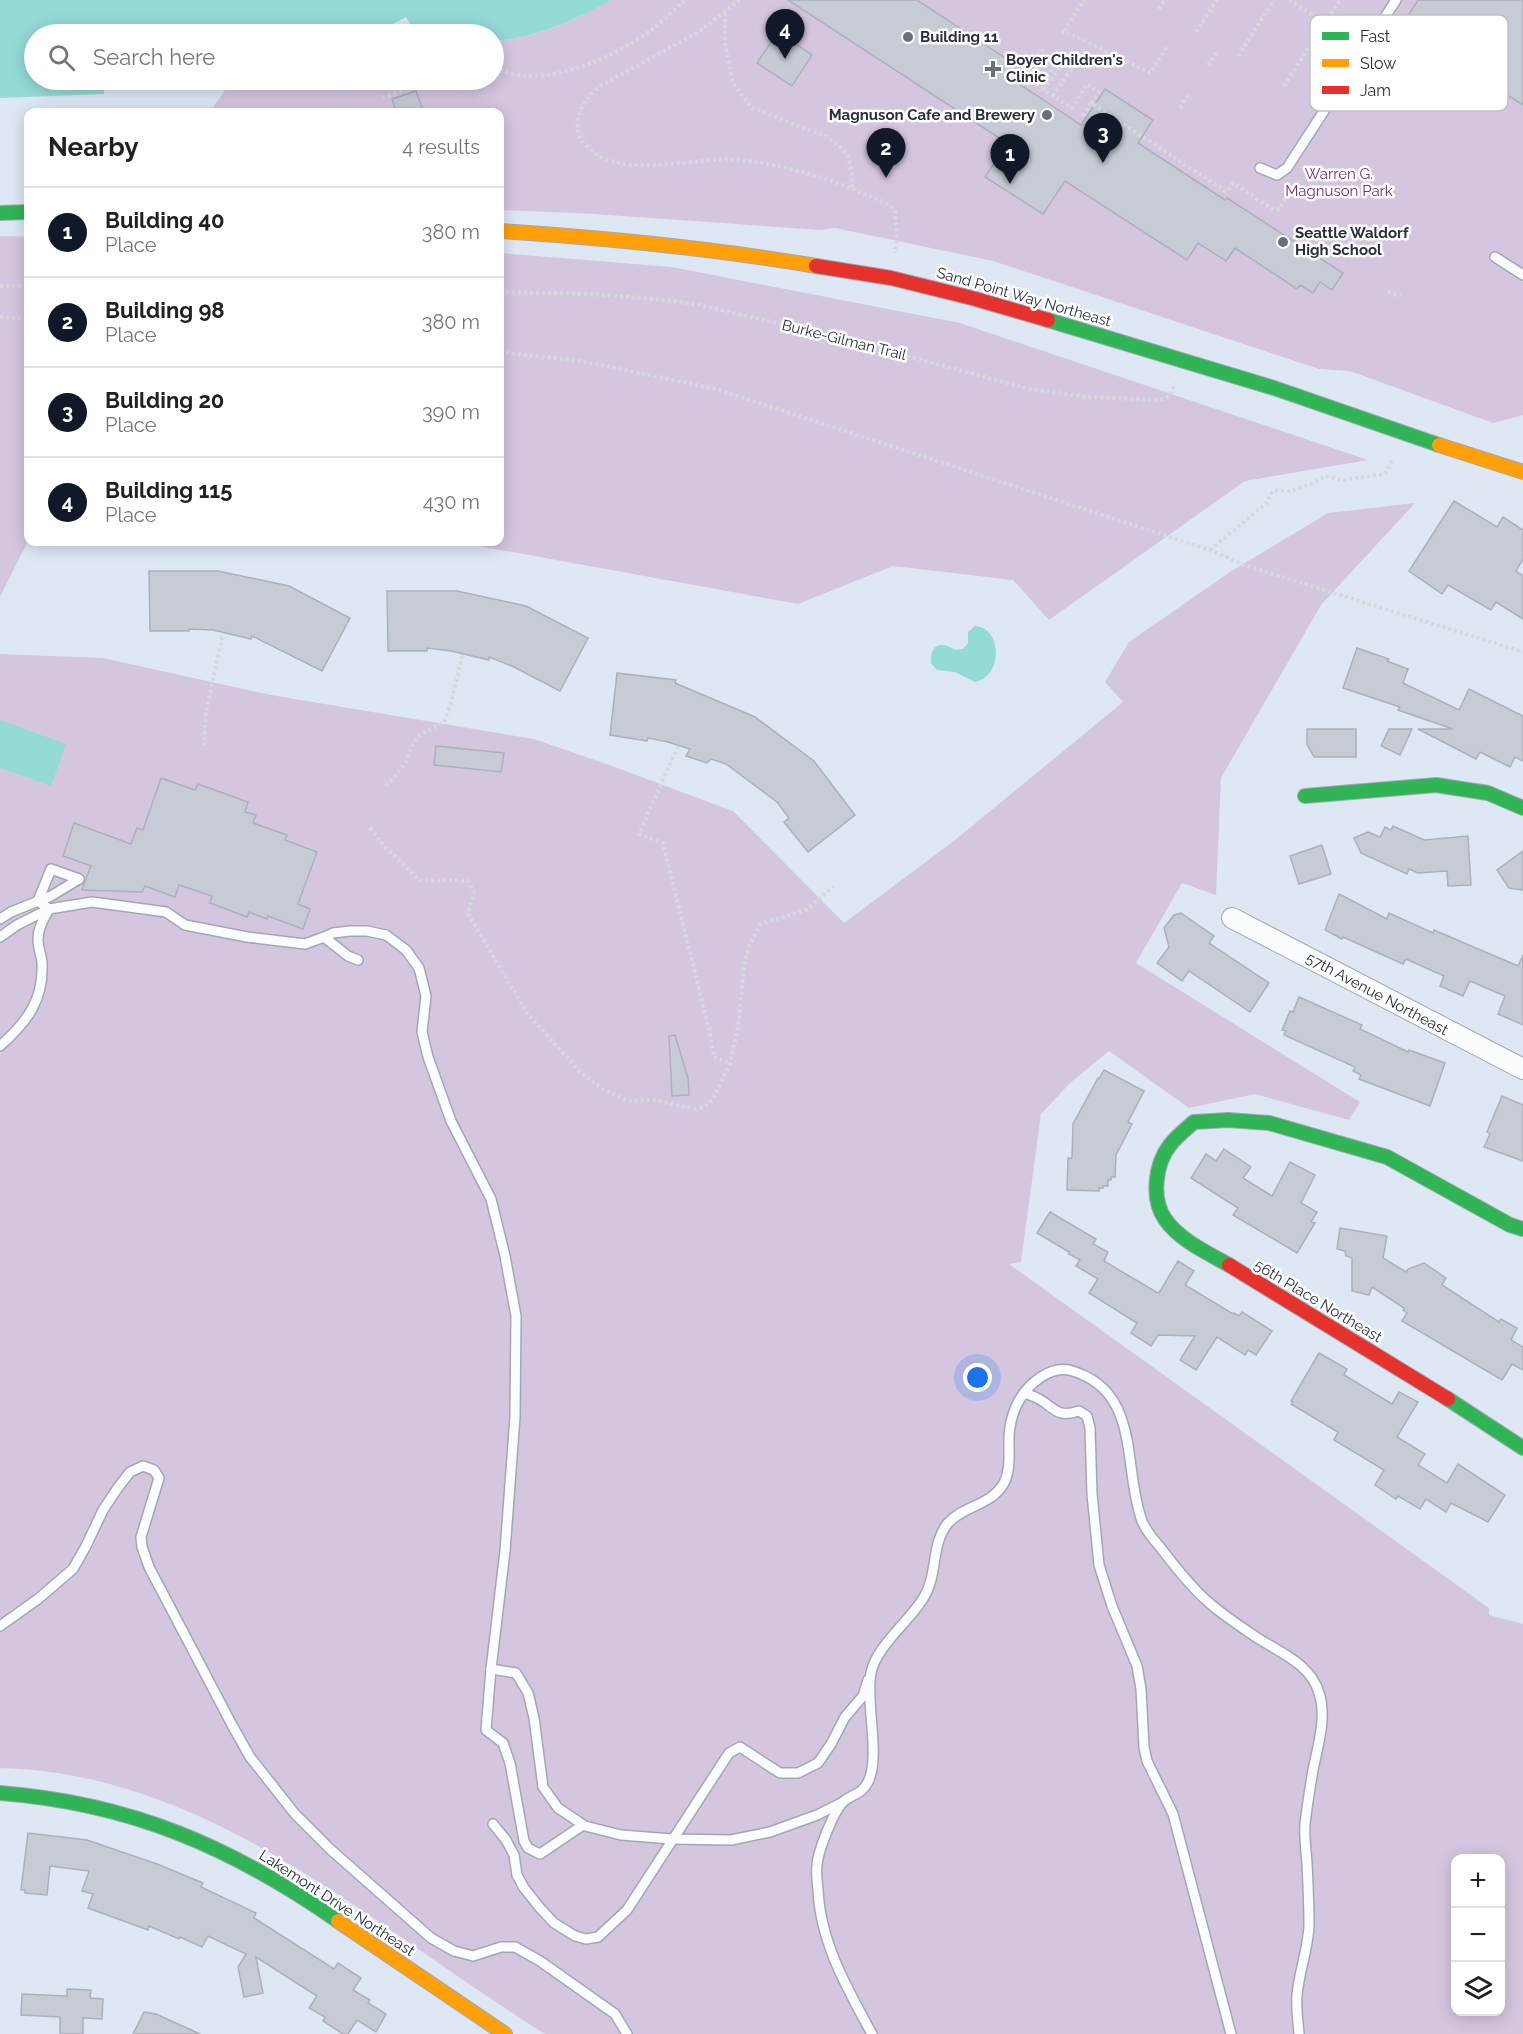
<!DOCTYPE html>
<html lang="en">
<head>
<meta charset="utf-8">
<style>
	:root { --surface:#fff; --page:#f2f2f2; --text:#202124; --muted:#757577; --line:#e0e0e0; --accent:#111827 }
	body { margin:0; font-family:Raleway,sans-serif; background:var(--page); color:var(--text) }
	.controls { position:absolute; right:18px; bottom:18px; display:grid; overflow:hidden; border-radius:12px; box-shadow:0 3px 15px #0003 }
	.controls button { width:54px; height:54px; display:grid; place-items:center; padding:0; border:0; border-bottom:2px solid var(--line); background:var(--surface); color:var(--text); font:30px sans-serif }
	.you { position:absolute; left:978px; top:1378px; width:21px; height:21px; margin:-15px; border:4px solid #fff; border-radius:50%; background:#1a73e8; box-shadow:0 0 0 9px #1a73e833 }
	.badge { display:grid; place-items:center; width:39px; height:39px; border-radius:50%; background:var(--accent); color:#fff; font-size:20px; font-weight:700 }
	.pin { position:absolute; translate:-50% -50px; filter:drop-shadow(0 2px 3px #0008) }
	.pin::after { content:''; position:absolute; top:32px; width:21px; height:18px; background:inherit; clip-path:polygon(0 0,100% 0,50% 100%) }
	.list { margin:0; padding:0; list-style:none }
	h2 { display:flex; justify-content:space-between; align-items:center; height:78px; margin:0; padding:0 24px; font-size:26px }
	h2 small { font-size:20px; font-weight:400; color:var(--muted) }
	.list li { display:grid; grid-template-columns:39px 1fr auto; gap:18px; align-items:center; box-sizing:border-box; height:90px; padding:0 24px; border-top:2px solid var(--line) }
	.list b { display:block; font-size:22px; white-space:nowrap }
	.list p { margin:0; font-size:20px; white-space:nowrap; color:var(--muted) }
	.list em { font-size:20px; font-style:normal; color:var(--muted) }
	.icon { flex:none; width:33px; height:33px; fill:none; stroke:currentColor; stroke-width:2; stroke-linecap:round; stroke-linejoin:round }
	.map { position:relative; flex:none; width:1523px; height:2034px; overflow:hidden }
	.search { position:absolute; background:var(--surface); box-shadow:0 3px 15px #0003; left:24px; top:24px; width:480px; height:66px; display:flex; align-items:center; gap:15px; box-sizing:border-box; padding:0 21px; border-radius:33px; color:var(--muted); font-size:22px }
	.panel { position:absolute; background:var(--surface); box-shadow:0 3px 15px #0003; left:24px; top:108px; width:480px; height:438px; border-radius:12px }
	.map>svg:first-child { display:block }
	.green { fill:#d5c6e0; fill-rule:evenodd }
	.water { fill:#94dad6 }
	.pier { fill:#dee8f5 }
	.building { fill:#c7cbd6; stroke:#acb0bb; stroke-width:1.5 }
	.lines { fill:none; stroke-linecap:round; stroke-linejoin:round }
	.lane-casing { stroke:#a1a8b2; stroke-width:12 }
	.street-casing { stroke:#a1a8b2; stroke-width:22 }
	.fast-casing { stroke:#a1a8b2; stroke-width:16 }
	.slow-casing { stroke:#a1a8b2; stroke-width:16 }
	.jam-casing { stroke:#a1a8b2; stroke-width:16 }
	.path { stroke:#d6d9dc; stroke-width:4; stroke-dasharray:3 3; stroke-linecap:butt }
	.lane { stroke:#fafcfe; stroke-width:9 }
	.street { stroke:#fafcfe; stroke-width:20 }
	.fast { stroke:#30b455; stroke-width:14 }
	.slow { stroke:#ff9f0a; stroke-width:14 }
	.jam { stroke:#e5322d; stroke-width:14 }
	.poi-dot { fill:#68707a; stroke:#fff; stroke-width:2 }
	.labels { text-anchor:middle; stroke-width:5; stroke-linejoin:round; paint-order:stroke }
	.poi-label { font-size:15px; font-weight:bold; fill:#282f37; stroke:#fff; text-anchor:start }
	.park-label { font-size:15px; fill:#6d3172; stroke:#fff }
	.street-label { font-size:15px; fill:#282f37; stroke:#fff }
	.key { fill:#fff; stroke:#bec1c3; stroke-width:1.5 }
	.key-label { font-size:16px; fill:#282f37 }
</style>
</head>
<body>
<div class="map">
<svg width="1523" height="2034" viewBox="0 0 1523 2034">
	<rect width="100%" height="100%" fill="#dee8f5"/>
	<!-- green -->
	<g class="green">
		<path d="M612,0H1523V415L1493,423L1350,371L1319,369L993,261L835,228L820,230L594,214L500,210V112H210L225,90L276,85L345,91L373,80H494V41C535,39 576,19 612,0Z"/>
		<polygon points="0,236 28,237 28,541 0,597"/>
		<polygon points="500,253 672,267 960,323 1368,460 1245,481 1049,620 1013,580 893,566 798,604 457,542 500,542"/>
		<path d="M1415,503L1321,605L1221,778L1216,895L1182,883L1136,963L1360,1102L1349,1120L1255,1094L1189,1108L1109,1051L1070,1083L1041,1114L1021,1262L1009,1264L1489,1608V1615L1523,1624V2034H545C374,1928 212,1773 0,1768V654L103,658L271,695L534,739L612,766L733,811L844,923L955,840L1123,702L1105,682L1129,642L1230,572L1328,513ZM1456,1858H1500V2012H1456Z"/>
	</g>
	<!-- water -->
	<g class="water">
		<path d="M0,0H612C576,19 534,39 494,41V34H34V80H108H104V94L0,98Z"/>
		<polygon points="189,80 373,80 345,91 276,85 225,90"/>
		<path d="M975,626C1003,628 1003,677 975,682L955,672L937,670L931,663C929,645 941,640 955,650L963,649L968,643V632Z"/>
		<polygon points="0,720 66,744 51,786 0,768"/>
	</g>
	<!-- pier -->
	<polygon class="pier" points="406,17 414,31 406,34 393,34 389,26"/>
	<!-- building -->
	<g class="building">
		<polygon points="788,0 917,0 1022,69 1015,81 1081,125 1105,89 1153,120 1138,143 1225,200 1227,198 1343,273 1332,290 1320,282 1313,293 1300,285 1297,289 1235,248 1226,261 1198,243 1187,260 1065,181 1043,214 985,177 1007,143"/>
		<polygon points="1418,0 1523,0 1523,105 1401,27"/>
		<polygon points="778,32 812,55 792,86 757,63"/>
		<polygon points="416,91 422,108 410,112 396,112 392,99"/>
		<polygon points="1454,501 1497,527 1503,517 1523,530 1523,559 1516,571 1523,576 1523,619 1496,602 1491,610 1448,585 1442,594 1409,571"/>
		<polygon points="149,571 218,571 289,586 350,618 322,671 252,636 251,639 213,630 189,629 189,631 150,631"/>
		<polygon points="387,591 457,591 526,606 588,638 560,691 512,666 489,657 489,660 451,651 427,648 427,651 388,651"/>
		<polygon points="1357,648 1389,659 1387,661 1408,669 1403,683 1459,710 1469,689 1523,716 1523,761 1515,757 1510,767 1480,752 1476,759 1418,729 1453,729 1398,710 1400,707 1343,688"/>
		<polygon points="617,673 676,680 675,683 755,717 814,761 855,815 808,852 784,822 789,818 777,802 726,764 711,759 707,763 686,756 690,749 668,742 648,738 647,741 610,735"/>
		<polygon points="1307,729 1356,729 1356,757 1314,757 1307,744"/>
		<polygon points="1389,729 1412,729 1400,755 1381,746"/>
		<polygon points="436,746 504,753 501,772 434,765"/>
		<polygon points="161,778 195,790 198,784 248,802 245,812 256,815 253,823 287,835 285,840 317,852 298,904 310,909 303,929 268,916 267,919 249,912 247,917 210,903 212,896 179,885 175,897 145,886 142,892 82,890 91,866 63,856 74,823 131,844 137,828 143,830"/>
		<polygon points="1393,826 1424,840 1468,836 1471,885 1448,886 1447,871 1418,873 1409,869 1407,874 1361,853 1354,838 1368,832 1380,837 1385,827 1391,830"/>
		<polygon points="1322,845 1331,874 1299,884 1290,856"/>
		<polygon points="1523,851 1523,890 1509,888 1497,870"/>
		<polygon points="1339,894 1387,919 1389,913 1433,933 1434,930 1518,966 1523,955 1523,1025 1498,1014 1505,996 1470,981 1463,996 1440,986 1444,976 1406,959 1403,964 1343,937 1342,939 1325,930"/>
		<polygon points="1181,913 1214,936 1209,943 1269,983 1250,1012 1189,971 1182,981 1157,963 1169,947 1164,928 1174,915"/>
		<polygon points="1299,997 1362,1025 1360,1029 1408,1052 1409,1050 1445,1063 1430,1106 1359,1079 1361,1075 1353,1071 1355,1067 1284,1035 1286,1031 1282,1030 1290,1011 1293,1012"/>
		<polygon points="675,1035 688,1078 689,1095 672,1096 669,1036"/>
		<polygon points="1104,1070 1144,1091 1128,1122 1132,1124 1116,1155 1115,1177 1111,1177 1111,1180 1108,1180 1108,1186 1103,1186 1103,1188 1099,1188 1099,1191 1067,1190 1068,1158 1072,1158 1073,1124 1098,1078 1099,1079"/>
		<polygon points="1502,1096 1523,1105 1523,1161 1484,1147 1490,1134 1487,1132"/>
		<polygon points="1224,1149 1251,1167 1243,1178 1272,1196 1290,1162 1315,1175 1301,1203 1317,1212 1311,1222 1315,1223 1297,1253 1233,1215 1238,1208 1191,1178 1206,1154 1216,1161"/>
		<polygon points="1050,1212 1096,1239 1093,1244 1108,1252 1104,1261 1156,1292 1159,1293 1178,1261 1194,1271 1185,1285 1233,1314 1234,1313 1239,1316 1242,1312 1272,1331 1256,1355 1248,1350 1245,1355 1217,1337 1196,1370 1180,1360 1195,1336 1158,1335 1151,1346 1131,1333 1137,1323 1089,1293 1098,1279 1076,1266 1080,1260 1069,1254 1069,1252 1037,1233"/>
		<polygon points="1340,1228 1387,1236 1383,1258 1406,1272 1408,1269 1424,1263 1446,1278 1442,1285 1499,1322 1501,1319 1517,1328 1511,1340 1523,1347 1523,1370 1512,1364 1502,1380 1402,1321 1407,1313 1403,1310 1404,1308 1372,1287 1369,1295 1352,1291 1352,1258 1346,1256 1345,1251 1337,1249"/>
		<polygon points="1319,1353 1347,1369 1344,1375 1392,1404 1399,1392 1418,1402 1397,1437 1425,1454 1418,1465 1447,1483 1458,1464 1505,1495 1488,1522 1451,1503 1446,1512 1426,1499 1420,1509 1398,1496 1396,1499 1375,1485 1384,1470 1334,1440 1338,1432 1291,1404 1293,1402 1291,1401"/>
		<polygon points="28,1833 87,1840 157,1864 203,1883 201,1887 256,1913 254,1918 334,1969 338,1963 361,1978 353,1990 370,2000 368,2003 386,2014 376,2032 357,2020 348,2034 343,2034 323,2021 325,2017 309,2008 317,1996 256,1957 263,1993 244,1997 238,1967 246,1954 208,1936 202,1947 180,1937 179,1939 149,1926 148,1930 88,1908 93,1894 82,1891 89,1871 50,1866 47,1895 25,1893 25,1890 21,1890"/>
		<polygon points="67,1989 91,1990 90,1998 103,1999 102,2019 83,2018 83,2034 60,2034 60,2017 21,2015 22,1994 67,1996"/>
		<polygon points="144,2012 156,2014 200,2034 133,2034"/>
	</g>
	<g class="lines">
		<defs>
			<g id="lane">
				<polyline points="1260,168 1277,175 1287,168 1396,0"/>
				<polyline points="1495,257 1523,275"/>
				<polyline points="79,879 51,869 38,901 49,909 92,902 166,912 185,925 247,937 305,944 324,937 348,956 358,960"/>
				<polyline points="0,919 11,912 51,896 79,879"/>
				<path d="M0,937L17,925L49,909C44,918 38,928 38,939C38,947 41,955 42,962C44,1000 27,1022 0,1046"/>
				<polyline points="324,937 333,933 350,931 367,931 386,935 406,950 419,968 426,996 422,1032 428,1057 451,1121 491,1199 505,1256 516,1316 515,1417 505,1551 491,1669 516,1673 528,1693 534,1718 543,1787 558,1808 585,1826 621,1835 672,1839 731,1840 770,1832 817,1815 843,1802"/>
				<path d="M1024,1393C1029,1395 1034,1396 1039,1399C1056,1409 1057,1418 1079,1411L1087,1416L1090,1428L1092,1494L1099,1565L1112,1606L1137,1666L1141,1689L1144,1747L1147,1761L1173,1814L1231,2034"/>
				<polyline points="0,1626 38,1599 73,1569 86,1546 103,1510 117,1489 130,1472 143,1466 154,1470 159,1478 141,1537 142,1547 149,1567 232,1725 250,1757 295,1814 330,1849 431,1938 454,1951 473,1956 501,1947 515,1947 540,1961 615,2014 627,2034"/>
				<polyline points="491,1669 486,1730 503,1743 510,1763 524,1841 528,1848 540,1854 583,1825"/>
				<polyline points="493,1824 506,1840 514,1855 517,1875 524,1888 540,1908 554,1923 575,1936 586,1939 598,1937 627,1910 729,1753 740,1747 780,1773 798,1773 818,1763 831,1744 845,1717 863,1696 868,1680"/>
				<path d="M872,2034C847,1988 820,1942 818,1889C817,1881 816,1873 817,1865C818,1851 834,1810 844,1801C853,1794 862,1794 868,1782C881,1756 865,1702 871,1673C876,1646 911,1620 924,1597C938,1574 931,1543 948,1523C964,1505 991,1506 1004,1483C1010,1471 1009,1458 1009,1445C1008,1418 1018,1392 1041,1377C1050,1371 1058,1368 1069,1370C1142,1389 1122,1467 1142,1521C1146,1531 1153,1539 1160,1547C1174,1565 1189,1585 1206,1600C1221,1614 1240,1626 1256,1637C1279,1652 1311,1664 1319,1693C1327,1717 1318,1745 1313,1770C1310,1788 1307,1806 1305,1824C1304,1837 1306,1850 1307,1863C1308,1884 1309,1905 1309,1926C1308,1949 1299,1972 1297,1995C1296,2008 1298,2021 1299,2034"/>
			</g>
			<polyline id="street" points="1232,918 1523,1069"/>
			<g id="fast">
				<polyline points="0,213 28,212"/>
				<polyline points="1048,320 1274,388 1439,445"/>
				<polyline points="1305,796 1436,785 1488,793 1523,808"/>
				<path d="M1229,1265C1208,1253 1179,1240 1165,1219C1151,1199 1155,1164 1170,1145C1177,1136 1186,1129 1194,1122L1228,1120L1269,1123L1387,1157L1510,1225L1523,1229"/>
				<polyline points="1448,1399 1523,1448"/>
				<path d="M0,1793C130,1803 232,1847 338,1921"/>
			</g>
			<g id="slow">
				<path d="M500,231C606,238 711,248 816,266"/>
				<polyline points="1439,445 1523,472"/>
				<polyline points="338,1921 505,2034"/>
			</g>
			<g id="jam">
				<polyline points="816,266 891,278 972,298 1048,320"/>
				<polyline points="1229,1265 1448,1399"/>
			</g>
		</defs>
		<!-- lane casing -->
		<use href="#lane" class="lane-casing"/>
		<!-- street casing -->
		<use href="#street" class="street-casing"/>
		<!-- fast casing -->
		<use href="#fast" class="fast-casing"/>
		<!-- slow casing -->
		<use href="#slow" class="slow-casing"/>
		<!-- jam casing -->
		<use href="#jam" class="jam-casing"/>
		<!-- path -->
		<g class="path">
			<path d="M740,0L697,33L600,86C586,99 575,112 578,132C579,139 583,142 588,147C619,182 700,155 742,160C793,166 843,183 890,205L895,211L897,237L895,253"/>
			<polyline points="1289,0 1325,23 1340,0"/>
			<polyline points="1159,9 1164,0"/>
			<polyline points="725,13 725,44 733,83 752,108 825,136 839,145 848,156 852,173 852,189"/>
			<polyline points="1064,31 1084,0"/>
			<polyline points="1196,32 1217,0"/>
			<polyline points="1062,33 1064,31 1150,73 1167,47"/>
			<polyline points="1238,56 1274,0"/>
			<polyline points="1208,65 1218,51"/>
			<path d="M494,68C502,70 511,74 520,75C561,81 619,54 650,31C663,22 673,10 685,0"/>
			<polyline points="1036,85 1072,108 1087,84 1092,87"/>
			<polyline points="1284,86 1325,23"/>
			<polyline points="1044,90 1064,61 1060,58 1043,83 1028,73 1045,46"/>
			<polyline points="1053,96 1081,54"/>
			<polyline points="382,98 430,80"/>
			<polyline points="1091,103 1099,92 1091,87"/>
			<polyline points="1180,108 1189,94"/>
			<polyline points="1083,116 1091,103 1227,192 1233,183 1274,210 1279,209 1298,180"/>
			<polyline points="0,286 28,286"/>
			<polyline points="500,292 589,294 666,300 700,305 836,337 1030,389 1087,397 1160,400 1170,396 1175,383"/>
			<polyline points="1388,292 1401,296"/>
			<polyline points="0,317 28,319"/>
			<polyline points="500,352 581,361 716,389 1210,550 1244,565 1523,652"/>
			<polyline points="1210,550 1268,502 1270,494 1275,490 1290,491 1313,483 1325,476 1341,480 1385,474 1392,460"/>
			<polyline points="204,746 206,712 223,633"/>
			<polyline points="678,746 639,834 663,843 710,1034 714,1057 730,1064"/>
			<polyline points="386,786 407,761 410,749 417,737 444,722 451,703 463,654"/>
			<polyline points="370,828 384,846 420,881 454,880 468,881 474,893 468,914 527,1013 581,1073 604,1090 628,1101 653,1100 696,1109 705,1107 714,1097 730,1064 738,1026 744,966 750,943 761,924 806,910 834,886"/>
		</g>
		<!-- lane -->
		<use href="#lane" class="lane"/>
		<!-- street -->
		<use href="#street" class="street"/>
		<!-- fast -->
		<use href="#fast" class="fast"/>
		<!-- slow -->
		<use href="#slow" class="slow"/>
		<!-- jam -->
		<use href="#jam" class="jam"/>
	</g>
	<!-- markers -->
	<g class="poi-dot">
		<circle cx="908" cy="37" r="6"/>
		<path d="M990 60h6v6h6v6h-6v6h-6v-6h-6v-6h6z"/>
		<circle cx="1047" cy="115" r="6"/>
		<circle cx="1283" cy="242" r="6"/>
	</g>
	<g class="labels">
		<!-- poi labels -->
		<g class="poi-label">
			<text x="920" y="42">Building 11</text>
			<text x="1006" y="65">Boyer Children's<tspan x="1006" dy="17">Clinic</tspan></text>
			<text x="1035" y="120" text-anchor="end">Magnuson Cafe and Brewery</text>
			<text x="1295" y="238">Seattle Waldorf<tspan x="1295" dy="17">High School</tspan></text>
		</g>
		<!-- park labels -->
		<g class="park-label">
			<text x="1339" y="179">Warren G.<tspan x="1339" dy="17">Magnuson Park</tspan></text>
		</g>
		<!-- street labels -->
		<g class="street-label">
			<text transform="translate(1024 297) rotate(16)" y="5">Sand Point Way Northeast</text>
			<text transform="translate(844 340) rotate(14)" y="5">Burke-Gilman Trail</text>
			<text transform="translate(1377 994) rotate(28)" y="5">57th Avenue Northeast</text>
			<text transform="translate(1318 1301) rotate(31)" y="5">56th Place Northeast</text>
			<text transform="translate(337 1903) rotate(33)" y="5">Lakemont Drive Northeast</text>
		</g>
	</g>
	<!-- legend -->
	<rect x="1310" y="15" width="198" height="96" rx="9" class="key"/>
	<rect x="1322" y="32" width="27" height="8" fill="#30b455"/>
	<rect x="1322" y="59" width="27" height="8" fill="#ff9f0a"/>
	<rect x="1322" y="86" width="27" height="8" fill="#e5322d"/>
	<g class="key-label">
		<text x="1360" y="42">Fast</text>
		<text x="1360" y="69">Slow</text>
		<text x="1360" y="96">Jam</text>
	</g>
</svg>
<div class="controls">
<button>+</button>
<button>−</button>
<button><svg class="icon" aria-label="layers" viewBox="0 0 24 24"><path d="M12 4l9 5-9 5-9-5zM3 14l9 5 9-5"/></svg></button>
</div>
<div class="you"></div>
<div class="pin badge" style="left:1010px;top:184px">1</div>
<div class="pin badge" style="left:886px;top:178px">2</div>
<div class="pin badge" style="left:1103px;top:163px">3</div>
<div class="pin badge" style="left:785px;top:59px">4</div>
<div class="search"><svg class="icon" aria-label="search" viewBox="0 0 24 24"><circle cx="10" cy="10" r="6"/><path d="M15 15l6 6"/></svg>Search here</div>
<section class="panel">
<h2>Nearby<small>4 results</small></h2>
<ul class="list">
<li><span class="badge">1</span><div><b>Building 40</b><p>Place</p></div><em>380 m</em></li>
<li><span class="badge">2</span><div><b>Building 98</b><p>Place</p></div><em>380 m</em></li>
<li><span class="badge">3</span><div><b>Building 20</b><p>Place</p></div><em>390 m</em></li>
<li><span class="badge">4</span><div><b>Building 115</b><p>Place</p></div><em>430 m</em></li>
</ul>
</section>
</div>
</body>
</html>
